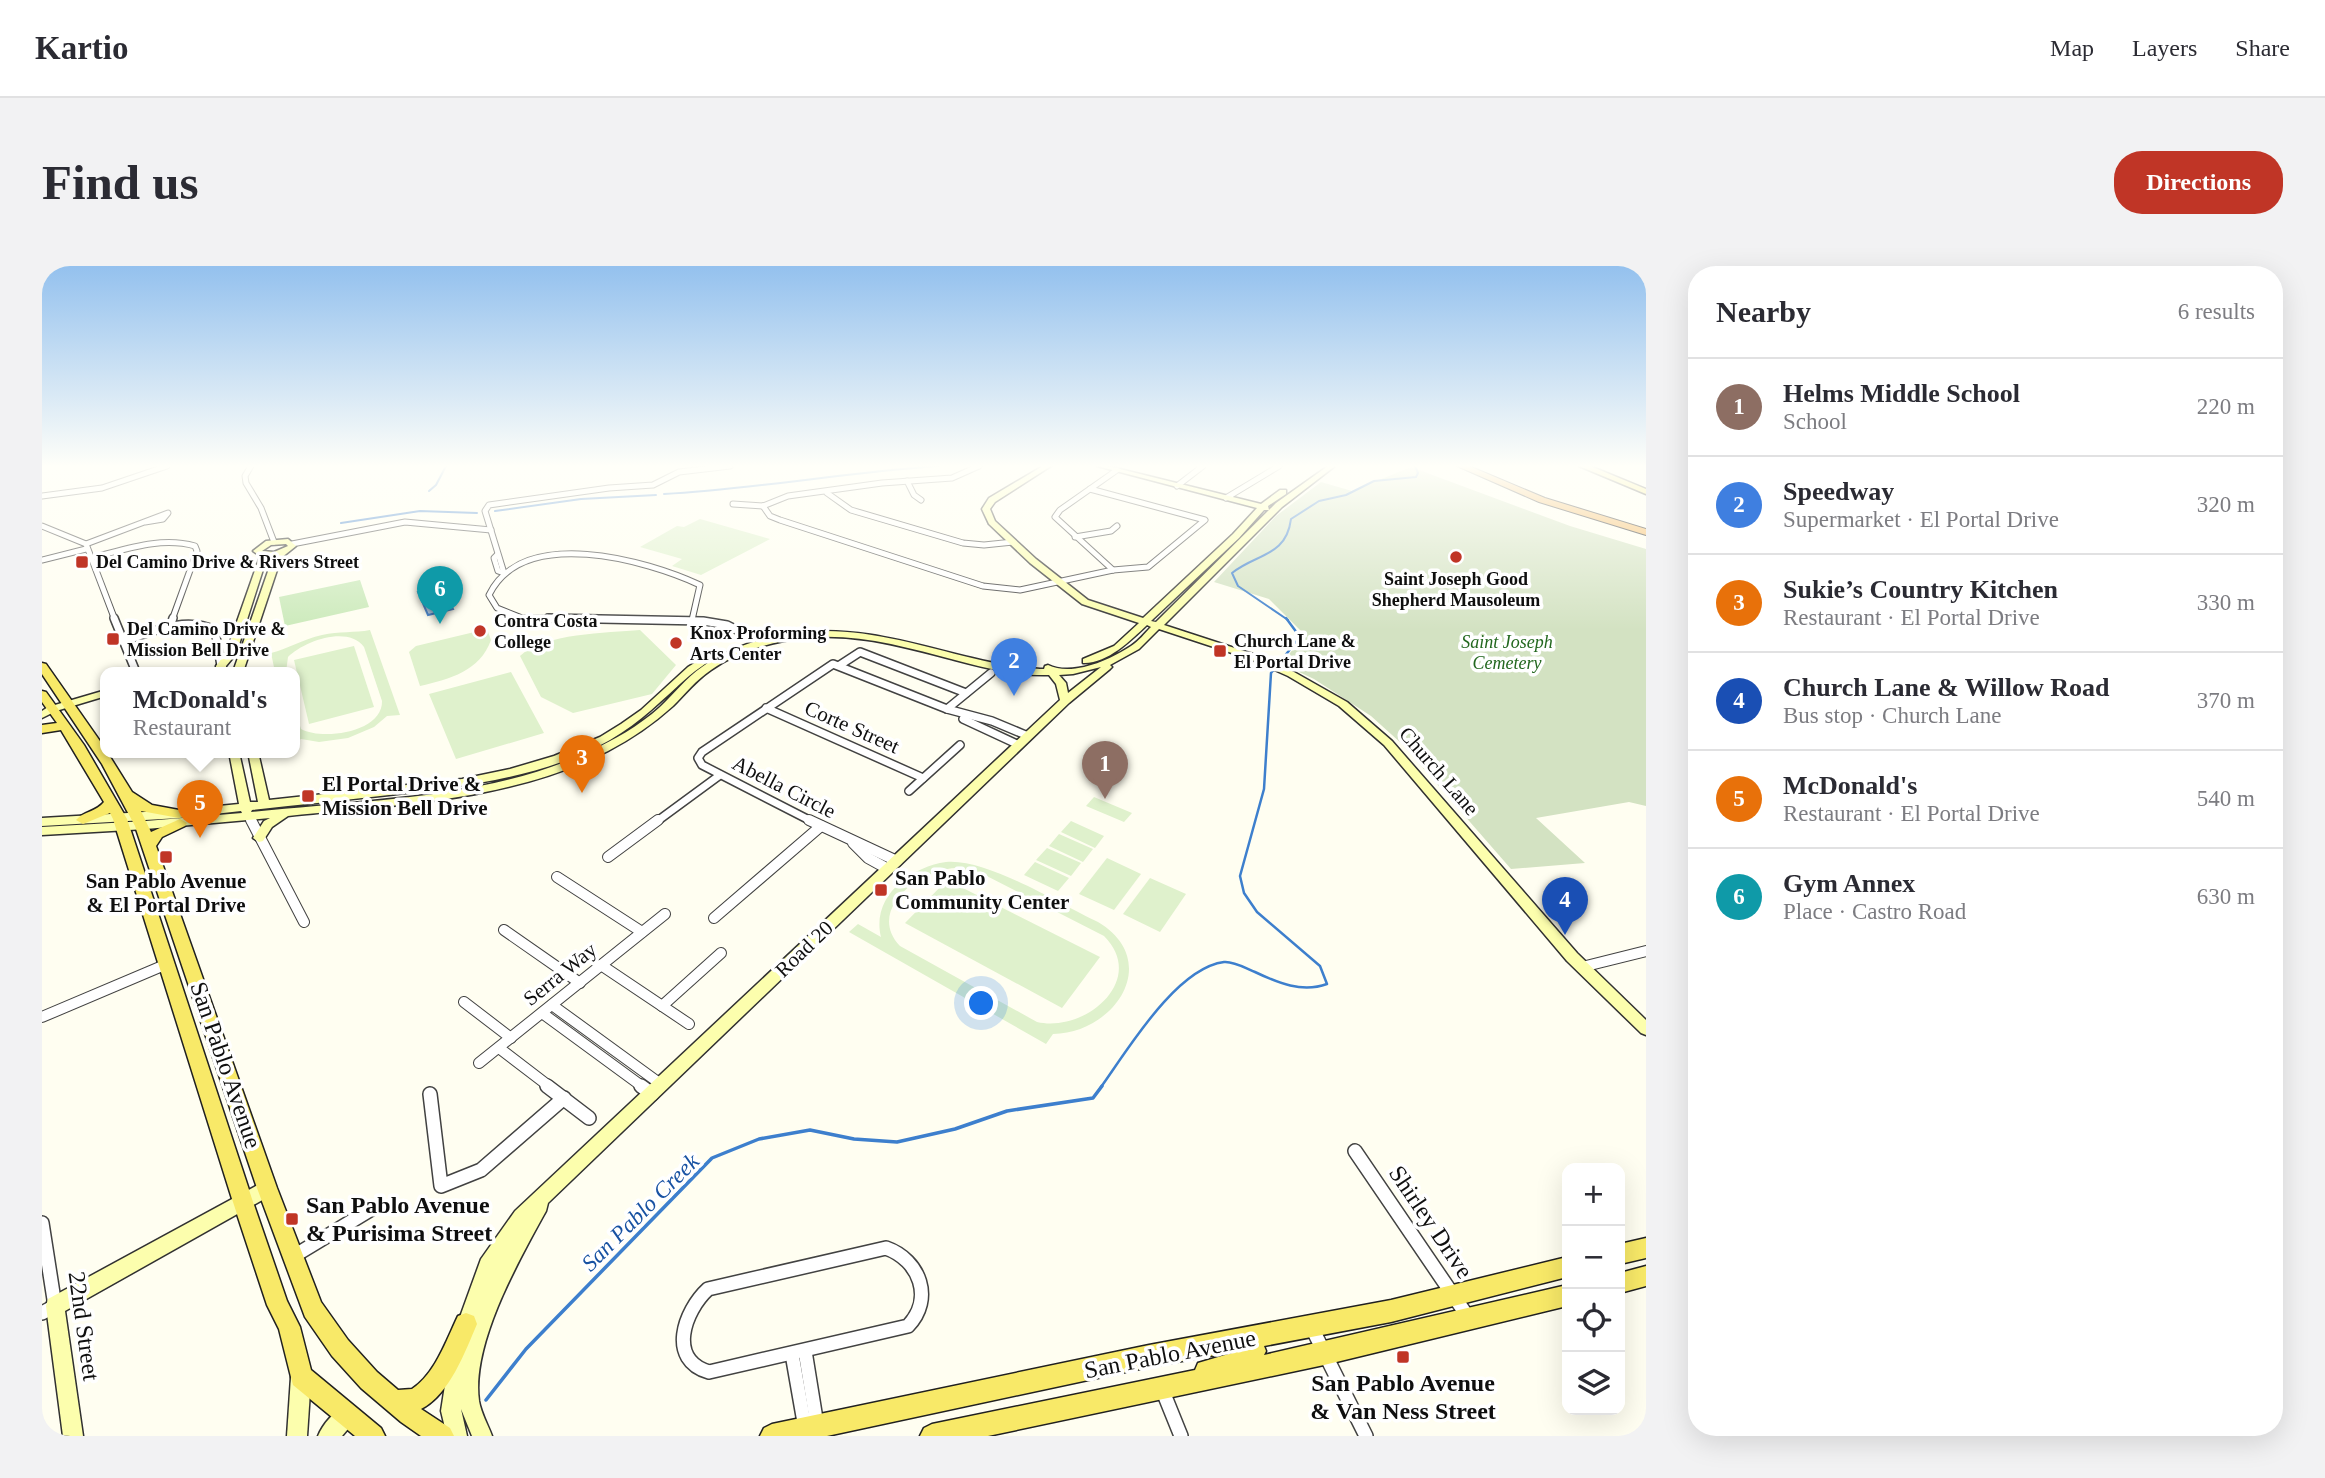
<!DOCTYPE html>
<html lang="en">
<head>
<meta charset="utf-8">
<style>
	:root { --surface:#fff; --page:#f2f2f3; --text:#2b2b33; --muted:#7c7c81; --line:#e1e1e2; --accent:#c03526 }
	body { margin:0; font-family:Georgia,serif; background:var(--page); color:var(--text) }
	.controls { position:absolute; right:21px; bottom:21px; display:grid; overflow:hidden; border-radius:14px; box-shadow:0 7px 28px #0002 }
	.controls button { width:63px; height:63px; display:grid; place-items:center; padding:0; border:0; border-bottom:2px solid var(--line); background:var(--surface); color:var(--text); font:35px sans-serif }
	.you { position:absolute; left:940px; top:738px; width:24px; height:24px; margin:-18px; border:5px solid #fff; border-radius:50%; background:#1a73e8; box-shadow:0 0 0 10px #1a73e833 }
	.badge { display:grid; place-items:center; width:46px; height:46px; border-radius:50%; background:var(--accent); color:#fff; font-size:23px; font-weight:700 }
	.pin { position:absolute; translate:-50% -58px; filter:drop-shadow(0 2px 4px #0008) }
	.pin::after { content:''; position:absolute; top:37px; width:24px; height:21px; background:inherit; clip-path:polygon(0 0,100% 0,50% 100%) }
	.popup { position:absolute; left:58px; top:401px; width:200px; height:91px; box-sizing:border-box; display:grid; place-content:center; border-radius:14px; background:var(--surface); filter:drop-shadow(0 2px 5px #0005); font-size:23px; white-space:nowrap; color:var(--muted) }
	.popup b { font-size:26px; color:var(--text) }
	.popup::after { content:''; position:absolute; left:50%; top:100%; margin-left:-14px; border:14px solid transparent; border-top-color:var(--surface) }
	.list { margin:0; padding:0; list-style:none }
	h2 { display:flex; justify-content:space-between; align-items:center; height:91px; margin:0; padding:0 28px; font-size:30px }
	h2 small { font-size:23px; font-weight:400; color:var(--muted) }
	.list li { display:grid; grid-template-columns:46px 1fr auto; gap:21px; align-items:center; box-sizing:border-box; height:98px; padding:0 28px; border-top:2px solid var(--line) }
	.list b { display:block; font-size:26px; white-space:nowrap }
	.list p { margin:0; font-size:23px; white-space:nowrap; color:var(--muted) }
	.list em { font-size:23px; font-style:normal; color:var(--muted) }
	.icon { flex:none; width:38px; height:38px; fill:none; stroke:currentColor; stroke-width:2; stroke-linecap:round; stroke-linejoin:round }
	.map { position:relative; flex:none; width:1604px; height:1170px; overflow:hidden; border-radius:28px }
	header { display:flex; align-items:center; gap:42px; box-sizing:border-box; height:98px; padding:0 35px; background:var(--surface); border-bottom:2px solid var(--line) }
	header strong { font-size:33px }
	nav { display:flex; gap:38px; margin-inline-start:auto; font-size:24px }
	.intro { display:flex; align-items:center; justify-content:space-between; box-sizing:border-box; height:168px; padding:0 42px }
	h1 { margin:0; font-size:49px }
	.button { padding:18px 32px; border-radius:28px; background:var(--accent); color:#fff; font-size:24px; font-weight:700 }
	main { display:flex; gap:42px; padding:0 42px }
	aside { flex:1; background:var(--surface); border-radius:28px; box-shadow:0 7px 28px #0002 }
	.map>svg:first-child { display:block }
	.green { fill:#cceabb }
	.cemetery { fill:#d3e2c2 }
	.pitch { fill:#dff1cc; fill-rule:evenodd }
	.water { fill:#b6d5f6; stroke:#3d7fcd; stroke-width:2 }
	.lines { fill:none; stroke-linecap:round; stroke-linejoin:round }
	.stream-far2 { stroke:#3d7fcd; stroke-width:2 }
	.stream-far1 { stroke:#3d7fcd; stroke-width:2.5 }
	.stream { stroke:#3d7fcd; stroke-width:3.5 }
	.street-far3-casing { stroke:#424242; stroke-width:7 }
	.street-far2-casing { stroke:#424242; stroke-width:10 }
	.street-far1-casing { stroke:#424242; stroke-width:12 }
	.street-casing { stroke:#424242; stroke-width:16 }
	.secondary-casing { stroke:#313131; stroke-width:3 }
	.primary-casing { stroke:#202020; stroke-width:3 }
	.highway-casing { stroke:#202020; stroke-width:2 }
	.street-far3 { stroke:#fff; stroke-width:5 }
	.street-far2 { stroke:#fff; stroke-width:7 }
	.street-far1 { stroke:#fff; stroke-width:10 }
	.street { stroke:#fff; stroke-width:13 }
	.secondary { fill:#fcfead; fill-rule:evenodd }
	.primary { fill:#f8e968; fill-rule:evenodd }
	.highway { fill:#f4b65b; fill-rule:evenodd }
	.poi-dot { fill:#c03526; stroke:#fff; stroke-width:2.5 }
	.labels { text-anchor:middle; stroke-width:7; stroke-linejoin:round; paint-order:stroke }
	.far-poi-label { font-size:18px; font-weight:bold; fill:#0f0f0f; stroke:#fff; text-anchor:start }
	.far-park-label { font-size:18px; font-style:italic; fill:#23681f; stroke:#fff }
	.street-label { font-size:21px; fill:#0f0f0f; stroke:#fff }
	.poi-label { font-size:21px; font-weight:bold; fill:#0f0f0f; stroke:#fff; text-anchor:start }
	.water-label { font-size:23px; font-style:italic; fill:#1852a2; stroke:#fff }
	.near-street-label { font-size:24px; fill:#0f0f0f; stroke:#fff }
	.near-poi-label { font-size:24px; font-weight:bold; fill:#0f0f0f; stroke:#fff; text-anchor:start }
</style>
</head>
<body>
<header>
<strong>Kartio</strong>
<nav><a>Map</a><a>Layers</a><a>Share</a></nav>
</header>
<div class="intro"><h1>Find us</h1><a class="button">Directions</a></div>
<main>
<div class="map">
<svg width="1604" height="1170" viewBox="0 0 1604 1170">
	<rect width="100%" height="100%" fill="#fffef1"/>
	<!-- green -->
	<polygon class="green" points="318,314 327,341 243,360 237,331"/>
	<!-- cemetery -->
	<polygon class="cemetery" points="1369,201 1528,260 1604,283 1604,540 1587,536 1494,552 1543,597 1469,603 1360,478 1329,450 1272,413 1240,398 1262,368 1227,333 1172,316 1234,250 1279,216 1310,225"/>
	<!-- pitch -->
	<g class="pitch">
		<polygon points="658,253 728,273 659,309 630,300 640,293 598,281 635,260 642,261"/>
		<path d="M445,363L449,374C438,405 408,413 378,420L367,386L374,380Z"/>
		<path d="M328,364L358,449L345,450L332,461L306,472L277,476L259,473L253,477V444L259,463C281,475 341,466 340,435L322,381C306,359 262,375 246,391L244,406H233L229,387C246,383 261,373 280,369C297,365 313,367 328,364Z"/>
		<path d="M598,364L634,399L610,428L531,447L499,431L478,390C502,367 565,367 598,364Z"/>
		<polygon points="312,380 332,441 267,458 252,394"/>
		<polygon points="469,406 502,467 414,493 387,428"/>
		<polygon points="1052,531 1090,547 1082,556 1044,540"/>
		<polygon points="1029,555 1062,570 1053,582 1019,566"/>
		<polygon points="1017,568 1051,583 1041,596 1007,580"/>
		<polygon points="1005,582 1039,597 1029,610 994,594"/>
		<polygon points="1065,592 1099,608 1072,644 1037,628"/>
		<path d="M904,596C945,592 1017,638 1056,656C1121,695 1073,767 1011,768L1004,778L807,666L816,658L839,671C829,631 868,601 904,596ZM915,602L937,606L1062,670C1106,714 1043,767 995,756L858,680C823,643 880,602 915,602Z"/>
		<polygon points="993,596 1027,612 1016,625 982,609"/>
		<polygon points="1108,612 1144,628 1118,666 1081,648"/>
		<polygon points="905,614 1058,691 1020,742 863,657"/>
	</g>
	<!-- water -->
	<polygon class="water" points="400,321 411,343 386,349 376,326"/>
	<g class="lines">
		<!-- stream-far2 -->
		<g class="stream-far2">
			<polyline points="387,225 394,219 404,200"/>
			<path d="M622,228C714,223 805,206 897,200"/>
			<polyline points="453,245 539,233 614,229"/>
			<polyline points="299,257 378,245 435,247"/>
			<path d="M1246,354L1196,320L1190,307C1215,287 1244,291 1249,253L1277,235L1304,229L1332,215L1374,211L1376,207L1373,200"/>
		</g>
		<!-- stream-far1 -->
		<path class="stream-far1" d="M1059,821C1085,785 1134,702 1182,696C1192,695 1203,702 1213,706C1236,717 1260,727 1285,718L1278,700L1215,646L1202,627L1198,610L1222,523L1229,407L1258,371L1244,352"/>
		<!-- stream -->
		<polyline class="stream" points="444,1134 484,1083 670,892 717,873 768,864 812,873 855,876 913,863 965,845 1051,832 1060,820"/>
		<defs>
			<g id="street-far3">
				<polyline points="209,200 203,210 204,217 219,242 232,276"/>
				<polyline points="865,215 872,229 879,234"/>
				<polyline points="1135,220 1161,200"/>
				<polyline points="785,227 809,244 921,277 942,279 971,276"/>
				<polyline points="0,230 60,222 125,200"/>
				<polyline points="1184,232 1237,200"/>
				<polyline points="691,238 721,240"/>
				<polyline points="721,240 728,250 738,254 941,320 978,324 1071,304 1106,301 1163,254 1048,223"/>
				<polyline points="721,240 746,230 840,217 910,212 937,200"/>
				<polyline points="0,260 44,278 73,354"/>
				<polyline points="1033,271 1069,265 1075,260"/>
				<polyline points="44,278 126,247 121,253 103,256"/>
				<polyline points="250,278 363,256 449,264"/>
				<polyline points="455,289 452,292 456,305 462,307"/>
				<path d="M48,292C82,284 118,270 153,280L155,285L130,354"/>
				<polyline points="0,294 44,283"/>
				<polyline points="1071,304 1013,251 1018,244 1075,204"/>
				<polyline points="462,307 443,245 447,239 567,222 611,219 637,206 688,200"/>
				<path d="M611,354L480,352L455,342L447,329C481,259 604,294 658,319L650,354"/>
			</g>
			<g id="street-far2">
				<polyline points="72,352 94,406"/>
				<polyline points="506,352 661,355 685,359 709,371"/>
				<polyline points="128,361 131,352"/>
				<path d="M83,375C112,365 143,350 173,364L179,400"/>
				<polyline points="798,399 818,386 924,427"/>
				<polyline points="724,442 881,512"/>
				<polyline points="905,443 949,407"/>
				<polyline points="921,453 977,479"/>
				<polyline points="867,525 918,479"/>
				<polyline points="207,550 210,556"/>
				<polyline points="614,556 678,509"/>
				<polyline points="771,556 660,499 656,492 660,486 791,398 905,443 950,455 986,470"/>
			</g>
			<g id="street-far1">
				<polyline points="209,554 262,656"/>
				<polyline points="767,554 855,595"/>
				<polyline points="811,577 826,592 846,603"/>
				<polyline points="566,591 616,554"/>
				<polyline points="515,611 600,666"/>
				<polyline points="672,652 779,560"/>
				<polyline points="462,664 538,717"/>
				<polyline points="559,699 647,758"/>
				<polyline points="1540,701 1604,685"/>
				<polyline points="422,736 469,772"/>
				<polyline points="510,739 620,819"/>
				<polyline points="620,740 679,687"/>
				<polyline points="500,747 601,821"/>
				<polyline points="0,751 125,698"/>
				<polyline points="457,782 508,821"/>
				<polyline points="437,797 623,648"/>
			</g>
			<g id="street">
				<polyline points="505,820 547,852"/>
				<polyline points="599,820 610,828"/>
				<polyline points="388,828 399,920 439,904 522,832"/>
				<polyline points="1313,885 1426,1051"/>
				<polyline points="0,957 13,1040 0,1047"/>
				<path d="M844,982C878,994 892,1033 866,1060L667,1106C625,1094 642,1045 666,1023Z"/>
				<polyline points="252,990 333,941"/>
				<polyline points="1270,1062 1324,1170"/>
				<polyline points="763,1085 775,1159"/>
				<polyline points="750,1088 763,1162"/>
				<polyline points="1120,1123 1139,1170"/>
			</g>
			<g id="secondary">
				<path d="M1001,200H1009L953,236L948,243L953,255L994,293L1046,334L1101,352L1191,268L1215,242L1055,200H1066L1219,238L1238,224H1244V228L1226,240L1227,244H1222L1197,272L1109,355L1114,356L1234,237L1286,200H1293L1240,241L1122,359L1214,389L1252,406L1305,436L1350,475L1535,687L1604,754V769L1599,767L1525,695L1342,479L1297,440L1246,410L1208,393L1117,363L1097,383L1068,399L1070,401L1068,403L1027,437L506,937L504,945C477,994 429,1078 437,1135C439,1147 446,1159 450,1170H430L419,1143L425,1170H405L399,1145L408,1087L411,1080L418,1077L424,1080L427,1070L423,1071L416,1069L414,1062L439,993L473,945L1018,434L1014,418L1007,409C976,410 943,402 913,394C856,379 801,363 742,375C716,380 690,389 669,404C654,414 643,428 631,440C611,458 589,473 566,485C469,535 353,539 246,550L230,561L221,575L217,576L211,572L222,555L228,552L104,563L0,569V561L104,555L200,547L199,545L137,552L0,560V552L137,544L197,538L187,486H197L208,536H216L206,486H216L227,534L420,513L468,503L512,490L558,471L579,458L599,444L646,401L667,388L672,391C664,398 655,403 647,410C621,433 599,456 568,474C501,512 422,520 347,529C302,534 256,539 210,544L209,546C317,535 447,533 546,486C572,474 597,460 618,441C632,428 644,412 660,401C686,382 721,371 754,367C815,359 871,378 930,392C953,398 975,401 998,403H1002L1003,400L1006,399C1030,411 1068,394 1089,380C1097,375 1103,367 1109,361L1105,359C1088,375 1065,398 1041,397V393L1072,380L1097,357L1040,338L988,297L947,258L940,243L947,232ZM1059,401L1026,427L1024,417L1017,409L1031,408Z"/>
				<path d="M246,273L254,280L239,292L201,406H191L231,291H225L194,388L184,400V406H174V400L184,387L218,290L211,285L224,275ZM244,278L246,280L232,286L220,285L229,279Z"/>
				<polygon points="64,424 64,430 14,445 0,452 0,445 6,441"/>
				<polygon points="225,914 231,916 233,922 231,928 23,1045 41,1170 21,1170 4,1040 6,1033"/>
				<polygon points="259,1101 266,1104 269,1111 265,1170 245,1170 249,1111 252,1104"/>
				<path d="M304,1140L311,1143L314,1150L311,1157L300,1170H276C281,1158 292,1145 304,1140Z"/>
			</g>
			<g id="primary">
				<polygon points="1537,200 1548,200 1604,223 1604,228"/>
				<path d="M0,397L4,398L60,478L90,526L110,539L137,544L144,548L137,552L99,545L109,566L138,553L145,557L143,560L120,571L114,580L235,922L279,1036L306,1074L335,1106L356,1124L370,1123C393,1108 404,1075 416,1050L424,1047L432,1050L435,1058C423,1086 408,1128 379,1143L408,1162L412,1170H379L359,1156L319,1122L290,1090L263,1051L215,922L93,560L60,498L0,408Z"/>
				<path d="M0,425L4,426L42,479L85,553L211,936L245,1035L258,1061L269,1104L339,1162L343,1170H313L251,1119L237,1063L225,1039L191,936L71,553L68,547L41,558L34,554C42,545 54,546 62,536L19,464L0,467V459L15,457L0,436Z"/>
				<polygon points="1604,972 1604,992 1578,998 1578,978"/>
				<polygon points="1525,991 1525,1011 1349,1056 1222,1080 1224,1085 1222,1089 1525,1019 1525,1040 1282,1099 946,1170 878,1170 882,1162 890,1158 1153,1104 1156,1097 1200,1084 1107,1101 785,1170 718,1170 722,1162 730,1158 1107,1079 1349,1034"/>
				<polygon points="1604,1000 1604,1020 1578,1027 1578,1007"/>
			</g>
			<polygon id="highway" points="1415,200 1427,200 1503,232 1604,263 1604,269 1497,236"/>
		</defs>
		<!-- street-far3 casing -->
		<use href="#street-far3" class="street-far3-casing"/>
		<!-- street-far2 casing -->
		<use href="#street-far2" class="street-far2-casing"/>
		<!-- street-far1 casing -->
		<use href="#street-far1" class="street-far1-casing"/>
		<!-- street casing -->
		<use href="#street" class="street-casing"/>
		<!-- secondary casing -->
		<use href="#secondary" class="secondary-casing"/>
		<!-- primary casing -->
		<use href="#primary" class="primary-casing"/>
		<!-- highway casing -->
		<use href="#highway" class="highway-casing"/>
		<!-- street-far3 -->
		<use href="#street-far3" class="street-far3"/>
		<!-- street-far2 -->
		<use href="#street-far2" class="street-far2"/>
		<!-- street-far1 -->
		<use href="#street-far1" class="street-far1"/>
		<!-- street -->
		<use href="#street" class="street"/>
		<!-- secondary -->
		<use href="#secondary" class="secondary"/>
		<!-- primary -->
		<use href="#primary" class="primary"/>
		<!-- highway -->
		<use href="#highway" class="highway"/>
	</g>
	<!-- sky -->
	<linearGradient id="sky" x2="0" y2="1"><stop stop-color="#94c1ee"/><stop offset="0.55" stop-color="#fffff9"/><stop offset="1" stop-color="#fffff9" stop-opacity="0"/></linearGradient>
	<rect width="1604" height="364" fill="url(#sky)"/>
	<!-- markers -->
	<g class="poi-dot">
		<circle cx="1414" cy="291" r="7"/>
		<rect x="33" y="289" width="14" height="14" rx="3.5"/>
		<circle cx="438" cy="365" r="7"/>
		<rect x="64" y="366" width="14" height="14" rx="3.5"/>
		<circle cx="634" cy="377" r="7"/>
		<rect x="1171" y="378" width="14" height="14" rx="3.5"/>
		<rect x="259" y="523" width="14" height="14" rx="3.5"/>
		<rect x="117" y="584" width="14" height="14" rx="3.5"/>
		<rect x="832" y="617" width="14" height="14" rx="3.5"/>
		<rect x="243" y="946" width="14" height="14" rx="3.5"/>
		<rect x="1354" y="1084" width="14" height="14" rx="3.5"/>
	</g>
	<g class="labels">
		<!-- far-poi labels -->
		<g class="far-poi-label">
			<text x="54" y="302">Del Camino Drive &amp; Rivers Street</text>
			<text x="1414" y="319" text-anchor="middle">Saint Joseph Good<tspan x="1414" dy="21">Shepherd Mausoleum</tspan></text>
			<text x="452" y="361">Contra Costa<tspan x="452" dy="21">College</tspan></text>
			<text x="85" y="369">Del Camino Drive &amp;<tspan x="85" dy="21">Mission Bell Drive</tspan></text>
			<text x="648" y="373">Knox Proforming<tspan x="648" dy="21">Arts Center</tspan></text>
			<text x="1192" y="381">Church Lane &amp;<tspan x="1192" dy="21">El Portal Drive</tspan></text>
		</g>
		<!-- far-park labels -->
		<g class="far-park-label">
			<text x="1465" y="382">Saint Joseph<tspan x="1465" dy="21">Cemetery</tspan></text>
		</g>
		<!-- street labels -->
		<g class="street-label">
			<text transform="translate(810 461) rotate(24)" y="7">Corte Street</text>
			<text transform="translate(1397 505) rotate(49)" y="7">Church Lane</text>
			<text transform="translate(742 521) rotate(27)" y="7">Abella Circle</text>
			<text transform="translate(762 683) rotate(-44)" y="7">Road 20</text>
			<text transform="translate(518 708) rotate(-39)" y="7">Serra Way</text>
		</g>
		<!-- poi labels -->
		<g class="poi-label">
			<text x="280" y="525">El Portal Drive &amp;<tspan x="280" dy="24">Mission Bell Drive</tspan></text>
			<text x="853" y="619">San Pablo<tspan x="853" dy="24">Community Center</tspan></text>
			<text x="124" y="622" text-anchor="middle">San Pablo Avenue<tspan x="124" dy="24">&amp; El Portal Drive</tspan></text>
		</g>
		<!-- water labels -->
		<g class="water-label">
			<text transform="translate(598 946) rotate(-45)" y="8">San Pablo Creek</text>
		</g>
		<!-- near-street labels -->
		<g class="near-street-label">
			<text transform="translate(184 799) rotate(71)" y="8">San Pablo Avenue</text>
			<text transform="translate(1389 956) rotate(56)" y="8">Shirley Drive</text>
			<text transform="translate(42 1060) rotate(82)" y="8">22nd Street</text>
			<text transform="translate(1128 1088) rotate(-11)" y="8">San Pablo Avenue</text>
		</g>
		<!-- near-poi labels -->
		<g class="near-poi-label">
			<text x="264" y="947">San Pablo Avenue<tspan x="264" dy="28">&amp; Purisima Street</tspan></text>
			<text x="1361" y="1125" text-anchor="middle">San Pablo Avenue<tspan x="1361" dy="28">&amp; Van Ness Street</tspan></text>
		</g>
	</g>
</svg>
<div class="controls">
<button>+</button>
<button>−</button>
<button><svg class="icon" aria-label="locate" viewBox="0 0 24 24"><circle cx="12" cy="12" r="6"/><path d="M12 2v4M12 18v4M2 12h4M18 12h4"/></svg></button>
<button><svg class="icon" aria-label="layers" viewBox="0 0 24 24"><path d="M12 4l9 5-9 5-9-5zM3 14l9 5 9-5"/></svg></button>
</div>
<div class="you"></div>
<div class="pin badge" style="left:1063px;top:533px;background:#8d6e63">1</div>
<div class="pin badge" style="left:972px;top:430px;background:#3f7fe0">2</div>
<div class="pin badge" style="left:540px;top:527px;background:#e8710a">3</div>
<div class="pin badge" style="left:1523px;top:669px;background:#1a4fb4">4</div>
<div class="pin badge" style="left:158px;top:572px;background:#e8710a">5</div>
<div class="popup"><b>McDonald's</b>Restaurant</div>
<div class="pin badge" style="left:398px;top:358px;background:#0f9aa8">6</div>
</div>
<aside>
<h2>Nearby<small>6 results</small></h2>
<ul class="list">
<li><span class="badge" style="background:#8d6e63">1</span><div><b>Helms Middle School</b><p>School</p></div><em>220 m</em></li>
<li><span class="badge" style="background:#3f7fe0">2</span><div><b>Speedway</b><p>Supermarket · El Portal Drive</p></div><em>320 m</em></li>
<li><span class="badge" style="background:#e8710a">3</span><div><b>Sukie’s Country Kitchen</b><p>Restaurant · El Portal Drive</p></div><em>330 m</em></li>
<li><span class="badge" style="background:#1a4fb4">4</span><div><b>Church Lane &amp; Willow Road</b><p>Bus stop · Church Lane</p></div><em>370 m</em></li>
<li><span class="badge" style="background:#e8710a">5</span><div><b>McDonald's</b><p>Restaurant · El Portal Drive</p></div><em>540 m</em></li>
<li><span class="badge" style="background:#0f9aa8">6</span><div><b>Gym Annex</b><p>Place · Castro Road</p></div><em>630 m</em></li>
</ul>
</aside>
</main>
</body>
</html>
